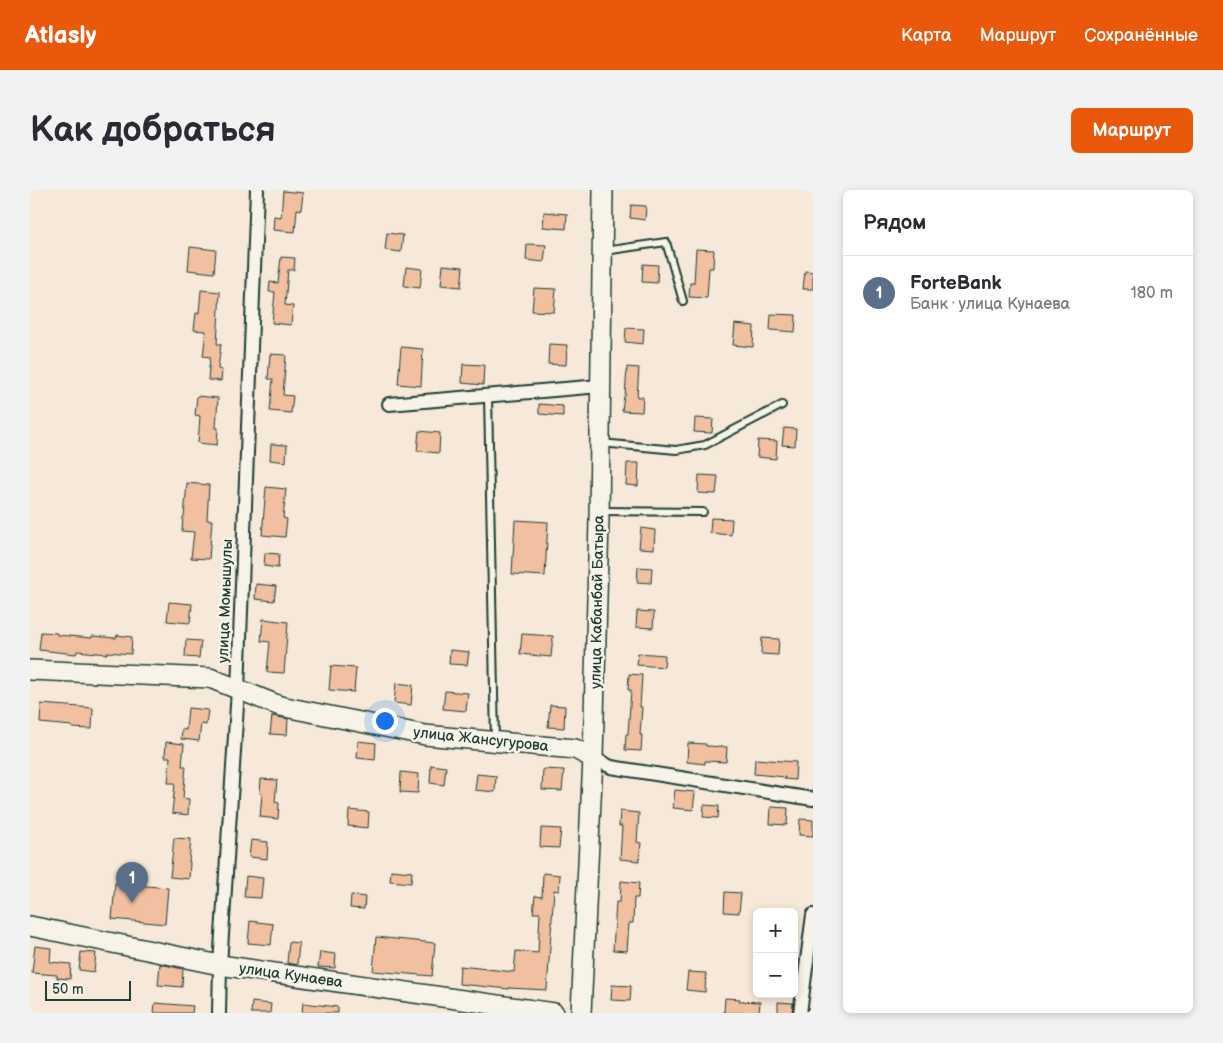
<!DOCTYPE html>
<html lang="ru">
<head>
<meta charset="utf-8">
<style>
	:root { --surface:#fff; --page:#f2f2f3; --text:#2b2b33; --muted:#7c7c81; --line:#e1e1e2; --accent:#ea580c }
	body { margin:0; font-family:"Balsamiq Sans",sans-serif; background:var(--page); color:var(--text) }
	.controls { position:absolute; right:15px; bottom:15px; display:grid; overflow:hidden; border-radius:8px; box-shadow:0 2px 8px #0003 }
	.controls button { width:45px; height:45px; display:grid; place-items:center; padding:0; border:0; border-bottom:1px solid var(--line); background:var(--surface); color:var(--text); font:25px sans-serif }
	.scale { position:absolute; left:15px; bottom:12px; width:86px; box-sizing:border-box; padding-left:5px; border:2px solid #1f3d34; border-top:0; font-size:14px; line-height:18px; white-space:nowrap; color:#1f3d34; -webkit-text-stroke:4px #f7f3e8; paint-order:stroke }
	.you { position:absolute; left:354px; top:530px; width:18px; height:18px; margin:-12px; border:4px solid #fff; border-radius:50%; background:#1a73e8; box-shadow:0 0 0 8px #1a73e833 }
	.badge { display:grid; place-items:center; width:32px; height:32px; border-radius:50%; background:var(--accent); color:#fff; font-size:16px; font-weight:700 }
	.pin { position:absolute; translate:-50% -41px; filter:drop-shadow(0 1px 2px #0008) }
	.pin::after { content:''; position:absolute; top:26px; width:18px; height:15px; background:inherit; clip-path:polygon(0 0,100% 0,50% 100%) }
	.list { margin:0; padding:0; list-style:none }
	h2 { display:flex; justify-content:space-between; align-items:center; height:65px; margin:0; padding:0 20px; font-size:21px }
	h2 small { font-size:16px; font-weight:400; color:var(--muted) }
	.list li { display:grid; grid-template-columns:32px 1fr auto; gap:15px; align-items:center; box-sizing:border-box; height:75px; padding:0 20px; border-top:1px solid var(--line) }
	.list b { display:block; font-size:19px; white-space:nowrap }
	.list p { margin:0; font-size:16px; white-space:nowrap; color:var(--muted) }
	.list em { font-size:16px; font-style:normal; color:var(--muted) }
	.map { position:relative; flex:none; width:783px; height:823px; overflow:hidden; border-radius:8px }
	header { display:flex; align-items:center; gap:30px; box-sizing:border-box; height:70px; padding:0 25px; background:var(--accent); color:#fff }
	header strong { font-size:24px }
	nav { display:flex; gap:28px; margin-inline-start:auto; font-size:18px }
	.intro { display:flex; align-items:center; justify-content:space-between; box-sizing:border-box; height:120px; padding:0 30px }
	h1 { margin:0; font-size:35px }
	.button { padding:12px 22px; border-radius:8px; background:var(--accent); color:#fff; font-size:18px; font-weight:700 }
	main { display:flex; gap:30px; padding:0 30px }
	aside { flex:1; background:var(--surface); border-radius:8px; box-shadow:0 2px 8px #0003 }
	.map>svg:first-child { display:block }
	.building { fill:#f0c0a0; stroke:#1f3d34 }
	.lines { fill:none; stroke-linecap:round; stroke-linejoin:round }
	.lane-casing { stroke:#1f3d34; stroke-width:10 }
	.street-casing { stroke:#1f3d34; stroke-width:16 }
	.secondary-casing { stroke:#1f3d34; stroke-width:22 }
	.lane { stroke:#f7f3e8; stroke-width:6 }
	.street { stroke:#f7f3e8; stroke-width:12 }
	.secondary { stroke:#f7f3e8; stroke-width:19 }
	.labels { text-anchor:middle; stroke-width:5; stroke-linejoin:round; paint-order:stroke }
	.street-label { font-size:15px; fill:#1f3d34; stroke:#f7f3e8 }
</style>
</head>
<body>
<header>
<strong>Atlasly</strong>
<nav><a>Карта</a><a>Маршрут</a><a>Сохранённые</a></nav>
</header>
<div class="intro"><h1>Как добраться</h1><a class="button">Маршрут</a></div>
<main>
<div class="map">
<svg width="783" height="823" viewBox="0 0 783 823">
	<rect width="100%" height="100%" fill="#f6e9da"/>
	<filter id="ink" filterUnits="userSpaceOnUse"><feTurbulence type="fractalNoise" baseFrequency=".02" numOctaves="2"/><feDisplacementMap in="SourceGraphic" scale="10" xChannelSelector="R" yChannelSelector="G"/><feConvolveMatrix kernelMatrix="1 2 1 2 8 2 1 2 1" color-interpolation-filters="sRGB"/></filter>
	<g filter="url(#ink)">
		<!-- building -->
		<g class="building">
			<polygon points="253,1 273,3 271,20 267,19 265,42 243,40 244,26 251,27"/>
			<polygon points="601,15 616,16 615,30 600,28"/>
			<polygon points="514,22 537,24 536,39 513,37"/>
			<polygon points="357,43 373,45 371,62 355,60"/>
			<polygon points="497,54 516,55 514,72 496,70"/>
			<polygon points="160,57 186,60 184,83 158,80"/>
			<polygon points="666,59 684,60 683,78 679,78 677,108 659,107 660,93 664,93"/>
			<polygon points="251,67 265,68 264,80 258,80 255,115 263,116 261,135 242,133 245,102 239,102 240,92 248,93"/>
			<polygon points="613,74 628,75 627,93 612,92"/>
			<polygon points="413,75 433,77 431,97 411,95"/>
			<polygon points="376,77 392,79 390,98 374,96"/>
			<polygon points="775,81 783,82 783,99 773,99"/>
			<polygon points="504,98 526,99 524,122 502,121"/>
			<polygon points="171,100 190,102 187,154 191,154 188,179 192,180 191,191 178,190 180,167 173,166 176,141 164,140 166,123 169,123"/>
			<polygon points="741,124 766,125 765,142 740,140"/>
			<polygon points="705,134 724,136 723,157 703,155"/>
			<polygon points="596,138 614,139 613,154 595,152"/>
			<polygon points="519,154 537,155 536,175 518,174"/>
			<polygon points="371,157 393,159 391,196 368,194"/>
			<polygon points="240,164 256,165 253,205 263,206 261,223 240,221 243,189 238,189"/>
			<polygon points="433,174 454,175 453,195 432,193"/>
			<polygon points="597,177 609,178 607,207 613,207 612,222 592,221 594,206 595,206"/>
			<polygon points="167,206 188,208 186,238 188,238 187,255 168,253 170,226 165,225"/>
			<polygon points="509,214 533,216 533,226 509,224"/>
			<polygon points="665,228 683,229 682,243 664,242"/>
			<polygon points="754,238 766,239 765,256 752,255"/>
			<polygon points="389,241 410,243 409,263 387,261"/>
			<polygon points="728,250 747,251 746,269 727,267"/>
			<polygon points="241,254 257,255 256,272 240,270"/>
			<polygon points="597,273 609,273 608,296 596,295"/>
			<polygon points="669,285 688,286 686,304 668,303"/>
			<polygon points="157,293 179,295 177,330 182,330 179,369 161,368 164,342 152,341 153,327 154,327"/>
			<polygon points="236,297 256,299 253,328 257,329 255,347 232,345"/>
			<polygon points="681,328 702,329 701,345 680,343"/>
			<polygon points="485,330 518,332 515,386 482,384"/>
			<polygon points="611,338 625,340 624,359 609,358"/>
			<polygon points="235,363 249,364 248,378 234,376"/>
			<polygon points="608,377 622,378 621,393 607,392"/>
			<polygon points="226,394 246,396 244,411 225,409"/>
			<polygon points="139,412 162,414 160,433 137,431"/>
			<polygon points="607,421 624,422 623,438 606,437"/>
			<polygon points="233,429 258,432 254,483 237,482 240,452 231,451"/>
			<polygon points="11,442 27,443 27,445 62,448 62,446 86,448 87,445 102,447 101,464 77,462 77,464 47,461 46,464 9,460"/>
			<polygon points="492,444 523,446 521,467 490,464"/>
			<polygon points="732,448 749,449 748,465 731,464"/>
			<polygon points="156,450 171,451 169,468 155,467"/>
			<polygon points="420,460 439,462 437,475 419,474"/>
			<polygon points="608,463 635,465 634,477 607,475"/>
			<polygon points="301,476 326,478 324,502 299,500"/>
			<polygon points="599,484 612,485 610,517 612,517 610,545 612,545 611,561 595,560 596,544 598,544 601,500 598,500"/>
			<polygon points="366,493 383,495 381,515 364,513"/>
			<polygon points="415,501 438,503 436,521 413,519"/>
			<polygon points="11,514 63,518 62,539 42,538 42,536 10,533"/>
			<polygon points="520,515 535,516 534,538 518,537"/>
			<polygon points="158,518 178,520 176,535 171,534 169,551 151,549 152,539 156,540"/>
			<polygon points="242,526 258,529 257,545 240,544"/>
			<polygon points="328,551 346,553 345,570 327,568"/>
			<polygon points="136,552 154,554 152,576 156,576 153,608 159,609 158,625 142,623 145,593 138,593 140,567 135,567"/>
			<polygon points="658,553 676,554 676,556 697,557 696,572 675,571 675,574 657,572"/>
			<polygon points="725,569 766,572 765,590 754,589 755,587 724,584"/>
			<polygon points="401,575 416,577 414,595 400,593"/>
			<polygon points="513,579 534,580 532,601 512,600"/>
			<polygon points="371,582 389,584 388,603 370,602"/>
			<polygon points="447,584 466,586 465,602 445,600"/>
			<polygon points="231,589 247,590 245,612 249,613 248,629 230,627 232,604 230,603"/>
			<polygon points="645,600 665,602 663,620 643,618"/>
			<polygon points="674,615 689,616 688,628 673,627"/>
			<polygon points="741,617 758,618 757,635 740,634"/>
			<polygon points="319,620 339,622 338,638 318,636"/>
			<polygon points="590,621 609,623 607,652 611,653 609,671 590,669 592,636 589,636"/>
			<polygon points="770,629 783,630 783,646 769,645"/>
			<polygon points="511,638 531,639 529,658 510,657"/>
			<polygon points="144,648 161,649 159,672 160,672 159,689 140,687"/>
			<polygon points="221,650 238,652 237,669 219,667"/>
			<polygon points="361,680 382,682 381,693 360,691"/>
			<polygon points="513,683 530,685 529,701 524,700 517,800 479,798 479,799 429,794 430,776 484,782 486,761 508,763 510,723 503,723 505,706 512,707"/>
			<polygon points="216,686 233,688 231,708 214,707"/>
			<polygon points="591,691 609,693 608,708 604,708 603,733 599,733 597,761 583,760 586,712 590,712"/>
			<polygon points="85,693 138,698 135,734 82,729"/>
			<polygon points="695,702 711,703 709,723 694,722"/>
			<polygon points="321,705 335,707 334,719 320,718"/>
			<polygon points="220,731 243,734 241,755 218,753"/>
			<polygon points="346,747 405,753 402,786 343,781"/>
			<polygon points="259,752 269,753 267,775 257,773"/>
			<polygon points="5,756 21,758 20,772 41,774 40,789 27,788 27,785 2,783"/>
			<polygon points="51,762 66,763 64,782 49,780"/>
			<polygon points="290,762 306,764 305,778 288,777"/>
			<polygon points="130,774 153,779 152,797 128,795"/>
			<polygon points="658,782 676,783 675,802 656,800"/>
			<polygon points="582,795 601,796 600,811 581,810"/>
			<polygon points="695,808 710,809 709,811 730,812 729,823 694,823"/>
			<polygon points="222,812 241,814 240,823 221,823"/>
			<polygon points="748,812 763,813 762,823 748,823"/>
			<polygon points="125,813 163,816 162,823 124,823"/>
			<polygon points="273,813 308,817 308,823 272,823"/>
		</g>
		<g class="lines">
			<defs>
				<g id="lane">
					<polyline points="574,61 636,52 653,111"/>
					<polyline points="458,206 465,551"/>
					<polyline points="571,253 646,260 675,255 752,215"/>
					<polyline points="570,321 673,322"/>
				</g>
				<g id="street">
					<polyline points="359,214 570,196"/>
					<polyline points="563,568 581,577 783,609"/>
					<polyline points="189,823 190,775 208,500 227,0"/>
					<polyline points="770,823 783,725"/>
				</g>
				<g id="secondary">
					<polyline points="0,480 180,488 250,516 395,545 545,559 563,568"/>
					<polyline points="0,736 190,775 524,823"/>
					<polyline points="551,823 563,568 569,329 573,0"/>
				</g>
			</defs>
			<!-- lane casing -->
			<use href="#lane" class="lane-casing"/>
			<!-- street casing -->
			<use href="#street" class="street-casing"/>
			<!-- secondary casing -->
			<use href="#secondary" class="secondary-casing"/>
			<!-- lane -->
			<use href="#lane" class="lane"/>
			<!-- street -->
			<use href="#street" class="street"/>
			<!-- secondary -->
			<use href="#secondary" class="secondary"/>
		</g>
	</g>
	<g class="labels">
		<!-- street labels -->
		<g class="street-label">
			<text transform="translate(195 411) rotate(-88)" y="5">улица Момышулы</text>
			<text transform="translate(567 412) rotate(-89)" y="5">улица Кабанбай Батыра</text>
			<text transform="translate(451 549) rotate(6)" y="5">улица Жансугурова</text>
			<text transform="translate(261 785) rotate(8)" y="5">улица Кунаева</text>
		</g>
	</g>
</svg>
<div class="controls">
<button>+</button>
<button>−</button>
</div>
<div class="scale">50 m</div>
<div class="you"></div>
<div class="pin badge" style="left:102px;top:713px;background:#5c6f8a">1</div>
</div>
<aside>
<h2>Рядом<small></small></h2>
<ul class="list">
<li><span class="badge" style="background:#5c6f8a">1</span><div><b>ForteBank</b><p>Банк · улица Кунаева</p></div><em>180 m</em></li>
</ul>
</aside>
</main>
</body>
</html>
